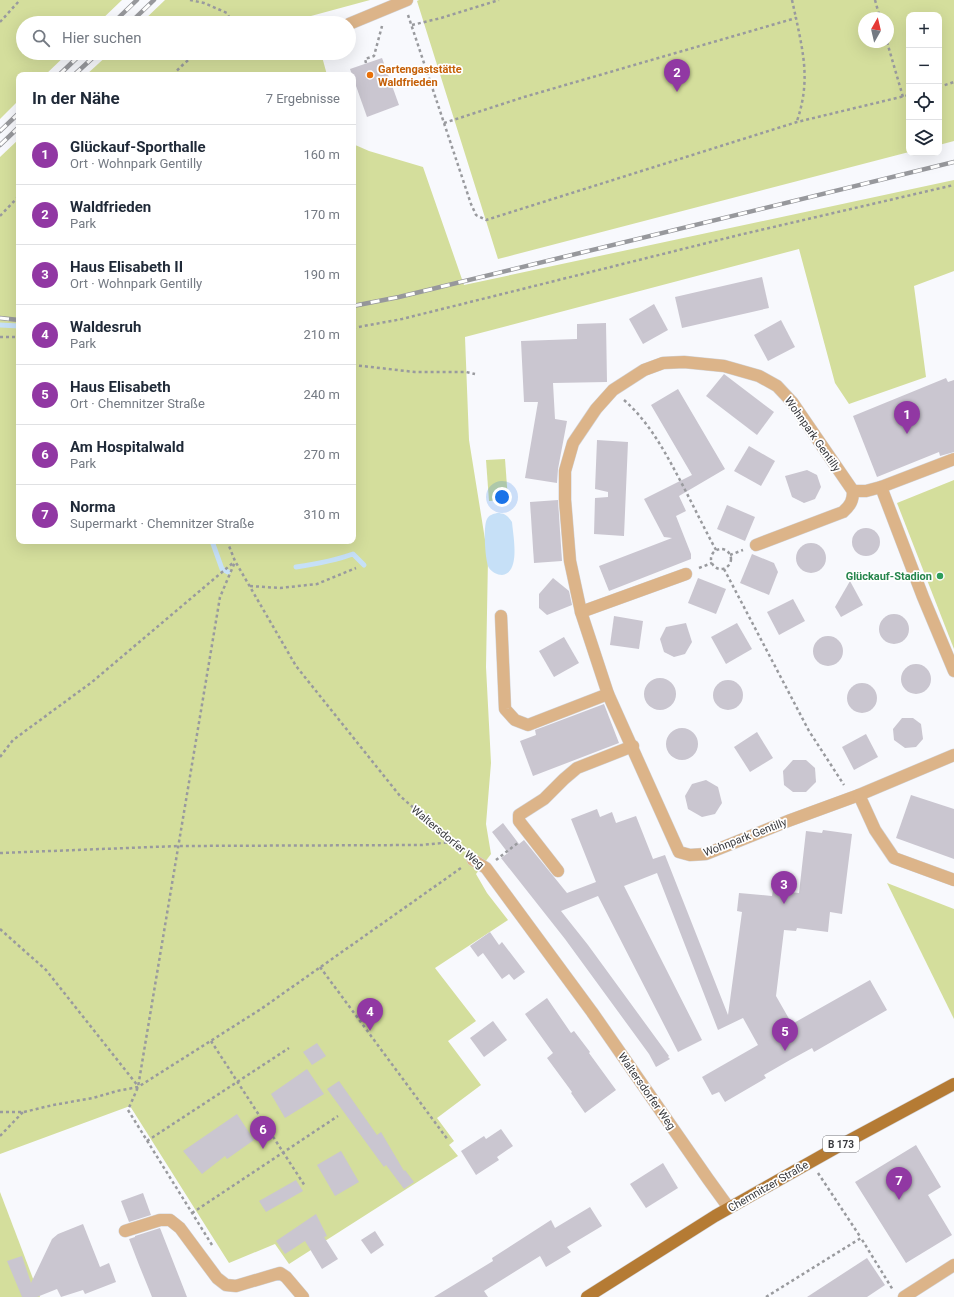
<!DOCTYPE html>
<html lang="de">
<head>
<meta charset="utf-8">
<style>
	:root { --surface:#fff; --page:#f2f2f3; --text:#1f2937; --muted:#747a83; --line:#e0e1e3; --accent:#9138a3 }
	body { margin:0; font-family:Roboto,sans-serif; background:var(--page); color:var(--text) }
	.controls { position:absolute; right:12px; top:12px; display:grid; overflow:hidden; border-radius:8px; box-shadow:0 4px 16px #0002 }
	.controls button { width:36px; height:36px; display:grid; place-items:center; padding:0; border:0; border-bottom:1px solid var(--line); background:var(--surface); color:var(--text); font:20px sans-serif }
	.compass { position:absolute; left:858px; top:12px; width:36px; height:36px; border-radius:50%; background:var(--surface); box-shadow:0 4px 16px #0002; rotate:8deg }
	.you { position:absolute; left:502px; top:497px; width:14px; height:14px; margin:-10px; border:3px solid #fff; border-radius:50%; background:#1a73e8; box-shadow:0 0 0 6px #1a73e833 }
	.badge { display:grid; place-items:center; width:26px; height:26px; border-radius:50%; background:var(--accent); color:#fff; font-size:13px; font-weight:700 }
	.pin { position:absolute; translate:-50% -33px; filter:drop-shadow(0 1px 2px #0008) }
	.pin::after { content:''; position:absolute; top:21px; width:14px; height:12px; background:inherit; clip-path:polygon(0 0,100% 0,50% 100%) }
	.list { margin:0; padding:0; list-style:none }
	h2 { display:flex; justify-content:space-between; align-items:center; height:52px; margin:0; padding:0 16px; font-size:17px }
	h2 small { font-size:13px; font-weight:400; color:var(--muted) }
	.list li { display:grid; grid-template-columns:26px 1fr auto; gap:12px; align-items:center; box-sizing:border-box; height:60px; padding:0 16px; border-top:1px solid var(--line) }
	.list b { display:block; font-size:15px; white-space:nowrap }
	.list p { margin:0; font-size:13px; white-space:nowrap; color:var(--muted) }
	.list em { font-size:13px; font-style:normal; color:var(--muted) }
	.icon { flex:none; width:22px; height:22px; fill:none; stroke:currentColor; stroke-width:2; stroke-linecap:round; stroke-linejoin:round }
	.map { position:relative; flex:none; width:954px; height:1297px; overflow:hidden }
	.search { position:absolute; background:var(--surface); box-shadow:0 4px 16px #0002; left:16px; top:16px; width:340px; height:44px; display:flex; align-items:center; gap:10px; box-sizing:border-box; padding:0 14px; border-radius:22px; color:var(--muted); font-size:15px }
	.panel { position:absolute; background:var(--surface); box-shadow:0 4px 16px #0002; left:16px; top:72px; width:340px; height:472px; border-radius:8px }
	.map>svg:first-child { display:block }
	.green { fill:#d4de9c; fill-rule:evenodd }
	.water { fill:#c6e0f7 }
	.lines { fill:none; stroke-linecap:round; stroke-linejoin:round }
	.stream { stroke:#c6e0f7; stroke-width:5 }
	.building { fill:#cac6d0 }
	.minor-casing { stroke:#d2d3d7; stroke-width:13 }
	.major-casing { stroke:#d2d3d7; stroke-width:13 }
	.path { stroke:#999a9e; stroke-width:2.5; stroke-dasharray:3 3; stroke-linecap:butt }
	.minor { stroke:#dcb489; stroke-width:12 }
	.major { stroke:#b57b34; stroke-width:12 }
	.rail-casing { stroke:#97989c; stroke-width:4.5 }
	.rail { stroke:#fff; stroke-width:3; stroke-dasharray:9; stroke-linecap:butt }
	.food-dot { fill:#e8710a; stroke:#fff; stroke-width:1.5 }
	.leisure-dot { fill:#2e9e5b; stroke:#fff; stroke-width:1.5 }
	.labels { text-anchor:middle; stroke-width:3.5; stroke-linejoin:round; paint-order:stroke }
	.shield { fill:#fff; stroke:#747578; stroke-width:1 }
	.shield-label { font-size:10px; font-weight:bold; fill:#393a3e }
	.food-label { font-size:11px; font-weight:bold; fill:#c56008; stroke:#fff; text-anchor:start }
	.street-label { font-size:11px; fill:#393a3e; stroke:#fff }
	.leisure-label { font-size:11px; font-weight:bold; fill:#27864d; stroke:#fff; text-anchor:end }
</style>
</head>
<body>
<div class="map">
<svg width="954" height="1297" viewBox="0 0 954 1297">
	<rect width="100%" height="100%" fill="#f8f9fd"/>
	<!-- green -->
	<g class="green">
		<polygon points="0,0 122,0 98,23 23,23 23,53 68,53 45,75 19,75 19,100 0,119"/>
		<polygon points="165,0 370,0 311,16 312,23 141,23"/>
		<path d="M419,0H954V141L939,145V15H909V152L498,259L417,1ZM864,18H888V42H864Z"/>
		<polygon points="110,53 321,53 327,75 86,75"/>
		<polygon points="19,139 19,541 353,541 353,144 369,151 423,167 464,285 954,180 954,271 914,286 926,377 849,404 835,383 799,249 465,337 469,440 488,558 486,667 491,763 486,824 491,854 476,874 487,893 508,920 435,968 476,1021 448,1041 481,1085 437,1118 454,1141 449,1145 458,1156 289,1264 275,1244 229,1263 130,1106 0,1154 0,157"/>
		<polygon points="505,459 508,500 489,501 486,460"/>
		<polygon points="954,480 954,649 897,503"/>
		<polygon points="887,883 954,909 954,1019"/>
		<polygon points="0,1192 40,1297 0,1297"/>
	</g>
	<!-- water -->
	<path class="water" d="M497,513C505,513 508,516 512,522C513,535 521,573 502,575C497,575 492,572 489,568C485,562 483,526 487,519C489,515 493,514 497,513Z"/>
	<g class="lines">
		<!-- stream -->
		<g class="stream">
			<polyline points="0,325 19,326"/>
			<polyline points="212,541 222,569 228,572"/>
			<path d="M296,567C316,564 334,561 353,554L364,565"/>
		</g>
	</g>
	<!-- building -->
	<g class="building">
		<polygon points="382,58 399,105 367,117 350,69"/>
		<polygon points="762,277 769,308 682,328 675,297"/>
		<polygon points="654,304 668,330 643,344 629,319"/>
		<polygon points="781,320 795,347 768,361 754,335"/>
		<polygon points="606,323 607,382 553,383 555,419 567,421 558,469 557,483 525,478 538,402 524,402 521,341 577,339 577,324"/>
		<polygon points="724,374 774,412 757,435 706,396"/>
		<polygon points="946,378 948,382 954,380 954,452 940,456 939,452 877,477 853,416"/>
		<polygon points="678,389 725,469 679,496 686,511 676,516 691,554 691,559 609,591 599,566 672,538 664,537 644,499 692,475 651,405"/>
		<polygon points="597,440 628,442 624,536 594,534 595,498 608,497 608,492 595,489"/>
		<polygon points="749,446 775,461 761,486 734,471"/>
		<polygon points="807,470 817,475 821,487 815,499 804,503 792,497 785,476"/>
		<polygon points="558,500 562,561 534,563 530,502"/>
		<polygon points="727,505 755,517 745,541 717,529"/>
		<circle cx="866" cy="542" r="14"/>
		<circle cx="811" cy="558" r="15"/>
		<polygon points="752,554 774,563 778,572 769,595 740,583"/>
		<polygon points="553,578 569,591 572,605 547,615 539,608 539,594"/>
		<polygon points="698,578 726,589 716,614 688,603"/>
		<polygon points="850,581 863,605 841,617 835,607"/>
		<polygon points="793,599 805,621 779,635 767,612"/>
		<circle cx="894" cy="629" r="15"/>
		<polygon points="614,616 643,621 639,649 610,645"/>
		<polygon points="686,623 692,642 685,654 674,657 664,652 660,639 666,627"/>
		<polygon points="737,623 752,649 726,664 711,637"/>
		<circle cx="828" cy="651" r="15"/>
		<polygon points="564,637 579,663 554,677 539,651"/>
		<circle cx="916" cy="679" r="15"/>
		<circle cx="660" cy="694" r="16"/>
		<circle cx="728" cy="695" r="15"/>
		<circle cx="862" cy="698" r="15"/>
		<polygon points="604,704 619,743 533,776 520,741 536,735 535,730"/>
		<polygon points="902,718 913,718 921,724 923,739 916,747 905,748 894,740 893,729"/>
		<circle cx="682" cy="744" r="16"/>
		<polygon points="757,732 773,758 750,772 734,747"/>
		<polygon points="866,734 878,757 854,770 842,747"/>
		<polygon points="793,760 806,760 815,768 816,782 806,792 793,792 784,785 783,771"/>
		<polygon points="706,780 718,787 722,803 715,814 702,817 688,809 685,796 692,784"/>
		<polygon points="911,795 954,809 954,859 896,838"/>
		<polygon points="597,809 600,817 612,812 616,823 636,816 653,859 665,855 728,1015 742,912 737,911 739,893 772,896 773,890 799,893 806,831 822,833 823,830 852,834 842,914 830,912 828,932 797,928 796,931 784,930 776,996 792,1024 870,980 887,1010 814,1052 812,1048 790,1060 764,1075 766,1078 725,1102 719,1092 712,1095 702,1077 758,1045 743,1018 718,1030 657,873 624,886 702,1040 678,1052 598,896 561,911 588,945 669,1056 668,1057 670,1059 656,1067 649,1054 565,939 501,858 508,853 492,832 503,823 519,844 524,840 567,893 596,882 571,819"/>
		<polygon points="490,932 499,945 502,942 525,972 514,980 509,974 502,979 483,953 478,957 470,946"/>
		<polygon points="547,998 571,1033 574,1031 590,1052 589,1053 616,1090 585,1113 571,1093 572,1092 547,1058 553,1053 525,1014"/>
		<polygon points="493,1021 507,1040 484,1057 470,1038"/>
		<polygon points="317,1043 326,1056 312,1065 303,1052"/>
		<polygon points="307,1069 324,1094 285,1118 271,1094"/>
		<polygon points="339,1081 377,1135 381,1132 404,1171 405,1170 414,1182 404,1189 386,1165 384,1167 327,1089"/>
		<polygon points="237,1114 254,1140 227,1159 225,1156 202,1174 183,1151"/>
		<polygon points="501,1129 513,1146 497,1157 499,1160 476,1175 461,1151 484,1136 486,1139"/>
		<polygon points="916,1145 941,1187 928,1195 952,1235 906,1263 855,1182"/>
		<polygon points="341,1151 359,1182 335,1196 317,1165"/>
		<polygon points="663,1163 678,1188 646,1208 630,1184"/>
		<polygon points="296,1180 303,1191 266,1212 259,1201"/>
		<polygon points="143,1193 151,1215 129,1222 121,1201"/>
		<polygon points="590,1207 602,1226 567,1247 571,1252 546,1267 540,1256 484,1291 488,1297 434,1297 493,1261 492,1258 551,1220 555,1228"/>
		<polygon points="316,1214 327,1236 324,1237 338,1259 322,1269 305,1241 285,1254 276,1241"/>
		<polygon points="83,1224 100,1267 109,1263 116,1282 85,1294 83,1290 61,1297 57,1289 37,1297 22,1297 7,1261 22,1256 31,1283 52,1239 58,1234"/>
		<polygon points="160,1228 187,1297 152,1297 139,1265 129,1239 135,1237 135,1236"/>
		<polygon points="375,1231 384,1245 371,1254 361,1240"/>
		<polygon points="867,1258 885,1285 867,1297 807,1297"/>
	</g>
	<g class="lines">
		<defs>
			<g id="minor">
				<polyline points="349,24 407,0"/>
				<polyline points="954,459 881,487 923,597 954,671"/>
				<polyline points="853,491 866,491 881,487"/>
				<path d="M756,545L843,512C851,505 853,500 853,491L792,402L777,386L759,376L724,366L684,362L663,363L644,370L613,390L596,409L573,443L565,471V500L570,561L581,612L608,694L679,852L690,855L706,854L788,821L859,795L875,830L894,858L954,880"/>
				<polyline points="581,612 686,574"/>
				<polyline points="501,616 505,709 515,720 528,725 608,694"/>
				<polyline points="859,795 954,755"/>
				<polyline points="473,860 486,868 592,1012 708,1179 729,1208"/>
				<polyline points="558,871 519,821 519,815 544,799 564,779 577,768 633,746"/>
				<polyline points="125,1231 160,1220 170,1220 180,1228 217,1278 226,1285 236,1286 280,1273 286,1277 303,1297"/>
				<polyline points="904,1297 954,1265"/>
			</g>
			<polyline id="major" points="587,1297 715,1216 839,1146 954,1084"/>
		</defs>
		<!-- minor casing -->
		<use href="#minor" class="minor-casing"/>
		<!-- major casing -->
		<use href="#major" class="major-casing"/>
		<!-- path -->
		<g class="path">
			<polyline points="190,0 204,3 227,13 232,23"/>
			<polyline points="792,0 796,18"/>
			<polyline points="875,0 880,18"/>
			<polyline points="408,15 471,204 476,215 486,220 797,122 909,95"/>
			<polyline points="0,22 20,0"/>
			<polyline points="412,25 441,18 499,0"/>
			<polyline points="887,42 903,97"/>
			<polyline points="366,63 365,59 374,56 382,26"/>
			<path d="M173,75C181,66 190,57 201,53"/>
			<polyline points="939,87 954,82"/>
			<path d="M444,123L524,97L796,18C804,56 810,82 797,121"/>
			<polyline points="0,216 19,196"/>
			<polyline points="353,328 402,319 739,235 954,185"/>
			<polyline points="0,337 19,337"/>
			<polyline points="353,365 415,372 466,372 475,374"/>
			<path d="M624,400C650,423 665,452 681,482C693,505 704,528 716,550"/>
			<polyline points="227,541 235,561 296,666 400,796 463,851"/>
			<circle cx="721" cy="559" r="10"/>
			<polyline points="730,555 743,550"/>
			<polyline points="699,568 712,563"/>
			<polyline points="724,569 809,731 844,785"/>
			<polyline points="250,586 280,588 317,584 356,568"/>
			<polyline points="0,757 13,740 92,682 234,562"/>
			<polyline points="0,853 178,846 422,845 452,842"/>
			<polyline points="496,860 519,842"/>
			<polyline points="0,929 46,970 138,1086"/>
			<polyline points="320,967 448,1140"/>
			<polyline points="211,1041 305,1186"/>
			<polyline points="0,1112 24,1112 53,1105 93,1098 117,1091 138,1087 261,1009 461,868"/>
			<polyline points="0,1136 23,1112"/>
			<polyline points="147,1141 289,1048"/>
			<polyline points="818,1173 861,1238"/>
			<polyline points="192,1213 338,1116"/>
			<polyline points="212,1245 128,1110 138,1087 220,597 235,562"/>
			<polyline points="766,1297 861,1238 893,1290"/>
		</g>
		<!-- minor -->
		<use href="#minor" class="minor"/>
		<!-- major -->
		<use href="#major" class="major"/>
		<defs>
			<g id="rail">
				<polyline points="113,23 137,0"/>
				<polyline points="130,23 154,0"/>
				<polyline points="59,75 82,53"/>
				<polyline points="74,75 98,53"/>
				<polyline points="0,131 19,113"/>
				<polyline points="0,145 19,127"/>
				<polyline points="353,306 399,297 954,162"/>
				<polyline points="0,318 19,320"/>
			</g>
		</defs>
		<!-- rail casing -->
		<use href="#rail" class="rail-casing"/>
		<!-- rail -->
		<use href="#rail" class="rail"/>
	</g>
	<!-- markers -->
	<circle class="food-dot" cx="370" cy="75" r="4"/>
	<circle class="leisure-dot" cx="940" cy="576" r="4"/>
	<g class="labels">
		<!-- shield labels -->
		<rect class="shield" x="823" y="1136" width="36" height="16" rx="3"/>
		<g class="shield-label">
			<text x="841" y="1148">B 173</text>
		</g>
		<!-- food labels -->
		<g class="food-label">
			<text x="378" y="73">Gartengaststätte<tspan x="378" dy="13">Waldfrieden</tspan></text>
		</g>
		<!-- street labels -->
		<g class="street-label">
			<text transform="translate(813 434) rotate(55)" y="4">Wohnpark Gentilly</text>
			<text transform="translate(448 837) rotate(40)" y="4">Waltersdorfer Weg</text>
			<text transform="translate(745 837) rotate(-21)" y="4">Wohnpark Gentilly</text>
			<text transform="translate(647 1091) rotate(55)" y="4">Waltersdorfer Weg</text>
			<text transform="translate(768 1186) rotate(-30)" y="4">Chemnitzer Straße</text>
		</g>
		<!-- leisure labels -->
		<g class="leisure-label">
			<text x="932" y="580">Glückauf-Stadion</text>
		</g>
	</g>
</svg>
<div class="controls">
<button>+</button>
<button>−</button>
<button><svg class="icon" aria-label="locate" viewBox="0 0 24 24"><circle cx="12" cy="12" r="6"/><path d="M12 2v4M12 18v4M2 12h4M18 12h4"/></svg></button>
<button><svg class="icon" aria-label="layers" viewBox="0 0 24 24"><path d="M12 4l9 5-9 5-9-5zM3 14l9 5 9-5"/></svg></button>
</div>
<svg class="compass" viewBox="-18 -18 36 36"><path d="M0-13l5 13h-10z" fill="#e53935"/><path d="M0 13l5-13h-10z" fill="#747a83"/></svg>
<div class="you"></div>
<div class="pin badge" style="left:907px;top:434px">1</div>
<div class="pin badge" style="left:677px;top:92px">2</div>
<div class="pin badge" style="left:784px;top:904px">3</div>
<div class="pin badge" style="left:370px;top:1031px">4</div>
<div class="pin badge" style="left:785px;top:1051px">5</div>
<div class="pin badge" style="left:263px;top:1149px">6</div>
<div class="pin badge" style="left:899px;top:1200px">7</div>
<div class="search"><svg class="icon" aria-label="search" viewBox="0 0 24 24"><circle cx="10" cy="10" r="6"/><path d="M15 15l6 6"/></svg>Hier suchen</div>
<section class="panel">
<h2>In der Nähe<small>7 Ergebnisse</small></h2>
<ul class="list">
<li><span class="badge">1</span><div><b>Glückauf-Sporthalle</b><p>Ort · Wohnpark Gentilly</p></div><em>160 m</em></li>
<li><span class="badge">2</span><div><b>Waldfrieden</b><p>Park</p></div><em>170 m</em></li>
<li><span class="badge">3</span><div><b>Haus Elisabeth II</b><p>Ort · Wohnpark Gentilly</p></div><em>190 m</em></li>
<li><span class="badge">4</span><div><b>Waldesruh</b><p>Park</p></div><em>210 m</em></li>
<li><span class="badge">5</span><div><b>Haus Elisabeth</b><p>Ort · Chemnitzer Straße</p></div><em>240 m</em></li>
<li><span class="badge">6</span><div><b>Am Hospitalwald</b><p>Park</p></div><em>270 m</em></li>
<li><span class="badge">7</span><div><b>Norma</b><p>Supermarkt · Chemnitzer Straße</p></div><em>310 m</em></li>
</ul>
</section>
</div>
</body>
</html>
